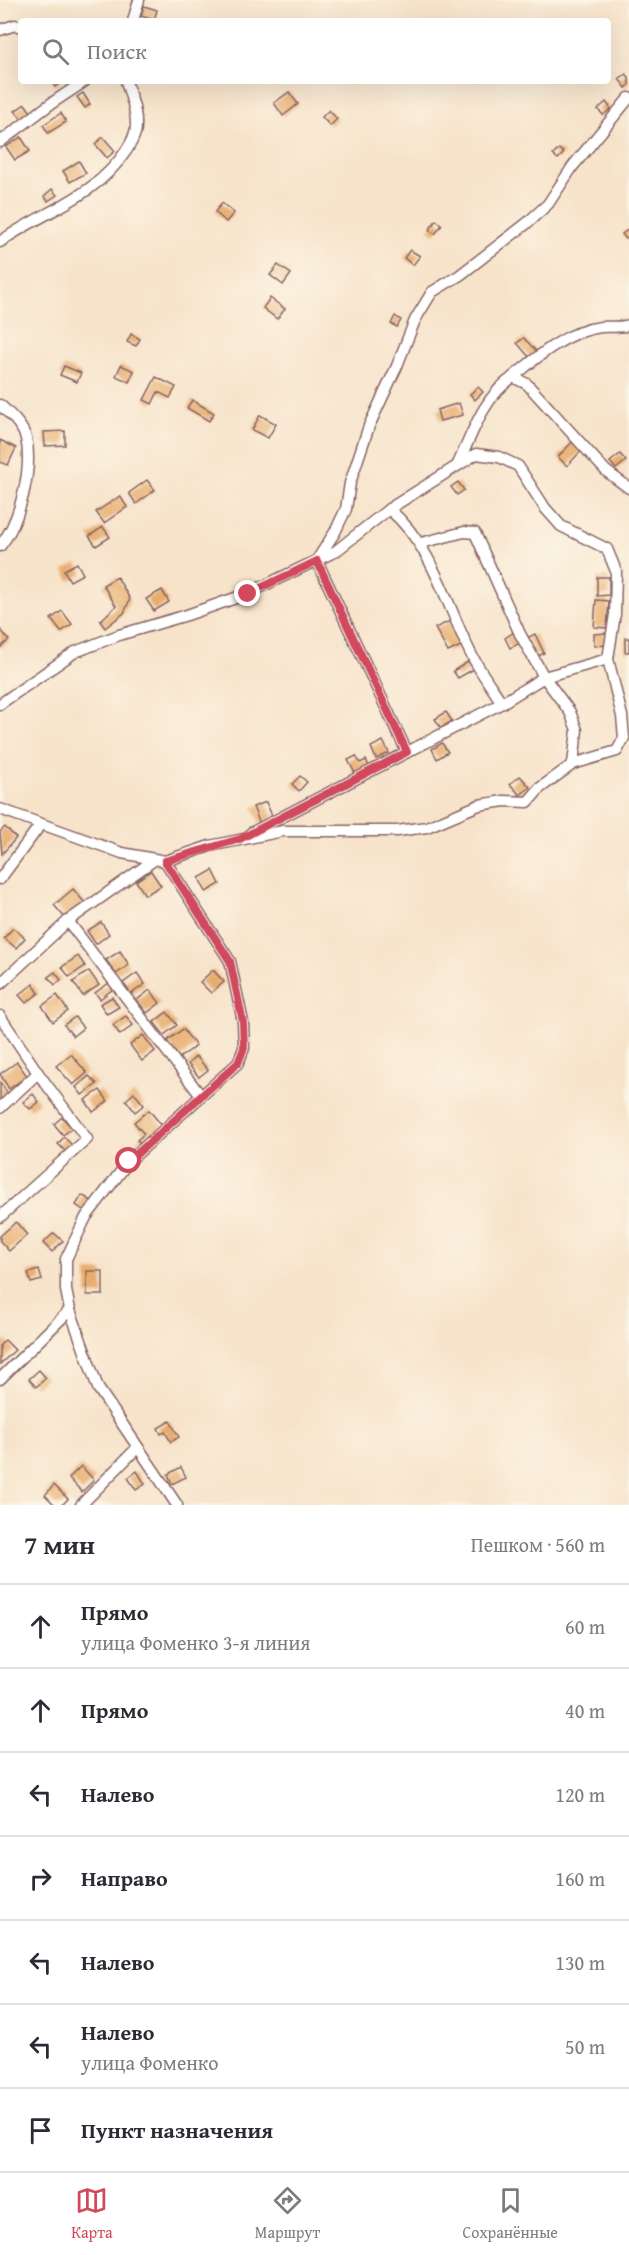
<!DOCTYPE html>
<html lang="ru">
<head>
<meta charset="utf-8">
<style>
	:root { --surface:#fff; --page:#f7f7f7; --text:#2b2b33; --muted:#7c7c81; --line:#e1e1e2; --accent:#d1495b }
	body { margin:0; font-family:"Gentium Book Plus",serif; background:var(--page); color:var(--text) }
	.stop { position:absolute; width:18px; height:18px; margin:-14px; border:4px solid #d1495b; border-radius:50%; background:#fff }
	.stop.end { background:#d1495b; border-color:#fff; box-shadow:0 2px 6px #0008 }
	.list { margin:0; padding:0; list-style:none }
	h2 { display:flex; justify-content:space-between; align-items:center; height:78px; margin:0; padding:0 24px; font-size:26px }
	h2 small { font-size:20px; font-weight:400; color:var(--muted) }
	.list li { display:grid; grid-template-columns:39px 1fr auto; gap:18px; align-items:center; box-sizing:border-box; height:84px; padding:0 24px; border-top:2px solid var(--line) }
	.list b { display:block; font-size:22px; white-space:nowrap }
	.list p { margin:0; font-size:20px; white-space:nowrap; color:var(--muted) }
	.list em { font-size:20px; font-style:normal; color:var(--muted) }
	.icon { flex:none; width:33px; height:33px; fill:none; stroke:currentColor; stroke-width:2; stroke-linecap:round; stroke-linejoin:round }
	.map { position:relative; flex:none; width:629px; height:1505px; overflow:hidden }
	.search { position:absolute; background:var(--surface); box-shadow:0 6px 24px #0002; left:18px; right:18px; top:18px; height:66px; display:flex; align-items:center; gap:15px; box-sizing:border-box; padding:0 21px; border-radius:6px; color:var(--muted); font-size:22px }
	.sheet { height:666px; background:var(--surface) }
	nav { display:flex; justify-content:space-around; align-items:center; box-sizing:border-box; height:84px; border-top:2px solid var(--line); background:var(--surface); font-size:16px; color:var(--muted) }
	nav a { display:grid; justify-items:center; gap:3px }
	nav .on { color:var(--accent) }
	.map>svg:first-child { display:block }
	.building { fill:#e8ad6d }
	.lines { fill:none; stroke-linecap:round; stroke-linejoin:round }
	.minor-casing { stroke:#876463; stroke-width:13 }
	.minor { stroke:#fff; stroke-width:10 }
	.route { stroke:#d1495b; stroke-width:8 }
</style>
</head>
<body>
<div class="map">
<svg width="629" height="1505" viewBox="0 0 629 1505">
	<rect width="100%" height="100%" fill="#fcf5e5"/>
	<filter id="ink" filterUnits="userSpaceOnUse"><feTurbulence type="fractalNoise" baseFrequency=".0167" numOctaves="2"/><feDisplacementMap in="SourceGraphic" scale="12" xChannelSelector="R" yChannelSelector="G"/><feConvolveMatrix kernelMatrix="1 2 1 2 8 2 1 2 1" color-interpolation-filters="sRGB"/></filter>
	<filter id="wash" filterUnits="userSpaceOnUse"><feTurbulence type="fractalNoise" baseFrequency=".008" numOctaves="4" result="noise"/><feDisplacementMap in="SourceGraphic" scale="24" xChannelSelector="R" yChannelSelector="G"/><feGaussianBlur stdDeviation="1.35" result="paint"/><feColorMatrix in="noise" values="0 0 0 0 0 0 0 0 0 0 0 0 0 0 0 0 0 1.4 0 .05"/><feComposite in="paint" operator="in"/></filter>
	<g filter="url(#wash)">
		<rect width="100%" height="100%" fill="#f7e3ca"/>
		<g id="blocks">
			<!-- building -->
			<g class="building">
				<polygon points="144,6 157,10 154,20 141,16"/>
				<polygon points="626,74 629,77 629,85 626,88 619,79"/>
				<polygon points="51,81 64,81 55,87"/>
				<polygon points="289,92 298,104 283,116 274,103"/>
				<polygon points="83,93 90,104 85,108 77,97"/>
				<polygon points="606,102 611,109 603,115 598,109"/>
				<polygon points="25,104 31,112 22,119 15,111"/>
				<polygon points="329,110 337,119 330,126 322,117"/>
				<polygon points="61,113 66,122 48,133 43,125"/>
				<polygon points="21,137 30,151 15,160 6,147"/>
				<polygon points="103,137 115,151 107,158 95,144"/>
				<polygon points="559,149 564,153 558,159 553,155"/>
				<polygon points="79,161 86,173 70,182 63,171"/>
				<polygon points="52,189 57,195 48,201 44,196"/>
				<polygon points="222,203 234,213 226,222 215,212"/>
				<polygon points="436,220 442,225 435,234 429,230"/>
				<polygon points="629,229 629,237 626,239 622,234"/>
				<polygon points="410,250 420,256 413,265 404,258"/>
				<polygon points="278,265 291,274 283,285 270,275"/>
				<polygon points="270,298 285,309 277,319 263,308"/>
				<polygon points="395,316 401,320 397,327 391,324"/>
				<polygon points="131,334 140,339 136,346 127,342"/>
				<polygon points="524,338 537,352 530,358 517,343"/>
				<polygon points="121,365 134,371 129,382 116,376"/>
				<polygon points="64,366 81,373 77,382 60,375"/>
				<polygon points="156,377 176,387 170,398 158,392 152,404 144,400"/>
				<polygon points="478,387 483,392 475,400 470,394"/>
				<polygon points="192,400 214,413 209,421 187,408"/>
				<polygon points="459,403 463,415 440,421 437,410"/>
				<polygon points="260,415 276,424 268,438 252,430"/>
				<polygon points="65,431 65,445 45,446 44,432"/>
				<polygon points="0,440 16,448 8,465 0,462"/>
				<polygon points="572,442 581,451 567,466 558,457"/>
				<polygon points="620,454 626,461 616,469 610,462"/>
				<polygon points="147,480 155,490 136,504 129,493"/>
				<polygon points="458,482 464,490 457,495 451,487"/>
				<polygon points="120,496 127,507 104,523 96,512"/>
				<polygon points="103,527 110,537 96,546 89,536"/>
				<polygon points="77,563 83,574 70,581 64,570"/>
				<polygon points="117,577 130,599 124,613 105,628 100,621 116,606 103,585"/>
				<polygon points="597,577 609,577 609,595 597,596"/>
				<polygon points="162,590 169,602 154,611 146,599"/>
				<polygon points="596,600 609,601 607,628 594,627"/>
				<polygon points="62,611 72,624 61,632 51,619"/>
				<polygon points="450,621 463,645 448,652 435,628"/>
				<polygon points="0,629 9,640 0,648"/>
				<polygon points="514,632 520,643 510,648 505,638"/>
				<polygon points="607,633 607,645 594,646 594,634"/>
				<polygon points="535,634 544,653 537,657 527,638"/>
				<rect x="625" y="638" width="4" height="14"/>
				<polygon points="469,661 474,669 458,678 453,671"/>
				<polygon points="446,712 452,721 441,728 435,719"/>
				<polygon points="383,741 389,753 376,759 371,747"/>
				<polygon points="442,743 448,752 437,759 432,749"/>
				<polygon points="356,756 360,763 366,760 370,768 356,775 348,760"/>
				<polygon points="300,776 307,782 299,791 292,784"/>
				<polygon points="520,776 530,787 520,795 510,784"/>
				<polygon points="266,802 273,818 260,824 253,807"/>
				<polygon points="5,827 16,838 2,854 0,832"/>
				<polygon points="213,870 220,884 206,892 199,878"/>
				<polygon points="151,871 161,886 145,895 136,881"/>
				<polygon points="73,889 85,903 66,919 54,905"/>
				<polygon points="101,922 109,934 96,944 87,931"/>
				<polygon points="13,928 25,938 16,948 4,938"/>
				<polygon points="120,951 129,965 116,974 106,960"/>
				<polygon points="78,956 85,966 69,977 62,967"/>
				<polygon points="213,970 224,982 211,993 200,982"/>
				<polygon points="89,971 99,985 83,996 73,982"/>
				<polygon points="55,972 61,980 55,985 48,977"/>
				<polygon points="137,973 145,984 131,994 123,983"/>
				<polygon points="109,983 113,989 100,999 95,993"/>
				<polygon points="33,984 39,993 26,1003 19,995"/>
				<polygon points="150,990 160,1003 147,1013 137,1000"/>
				<polygon points="57,995 68,1011 53,1022 42,1006"/>
				<polygon points="112,997 119,1007 107,1014 100,1004"/>
				<polygon points="167,1012 177,1025 164,1035 154,1022"/>
				<polygon points="126,1016 133,1025 120,1035 113,1025"/>
				<polygon points="75,1017 83,1028 73,1036 64,1025"/>
				<polygon points="183,1029 196,1046 179,1058 167,1041"/>
				<polygon points="143,1035 155,1051 142,1061 130,1045"/>
				<polygon points="71,1054 87,1073 73,1085 56,1066"/>
				<polygon points="196,1056 208,1070 199,1077 188,1064"/>
				<polygon points="17,1062 27,1076 9,1089 0,1074"/>
				<polygon points="89,1076 97,1084 82,1095 76,1087"/>
				<polygon points="0,1082 8,1094 0,1100"/>
				<polygon points="100,1090 108,1101 93,1112 85,1100"/>
				<polygon points="134,1093 144,1105 135,1112 126,1100"/>
				<polygon points="33,1094 39,1102 30,1109 23,1102"/>
				<polygon points="149,1110 163,1127 142,1145 137,1140 144,1134 134,1122"/>
				<polygon points="62,1117 72,1128 63,1135 54,1124"/>
				<polygon points="64,1137 73,1146 67,1153 58,1144"/>
				<polygon points="82,1195 93,1202 86,1212 76,1205"/>
				<polygon points="16,1222 27,1235 9,1251 0,1241 0,1236"/>
				<polygon points="54,1233 63,1241 52,1252 43,1243"/>
				<polygon points="39,1270 42,1280 31,1283 28,1273"/>
				<rect x="87" y="1271" width="16" height="24"/>
				<polygon points="5,1340 15,1350 0,1364 0,1345"/>
				<polygon points="39,1370 46,1378 36,1387 29,1379"/>
				<polygon points="170,1421 179,1437 171,1442 165,1432 161,1434 158,1428"/>
				<polygon points="81,1466 94,1480 82,1492 69,1478"/>
				<polygon points="181,1467 186,1477 172,1484 168,1474"/>
				<polygon points="137,1471 145,1484 136,1490 128,1478"/>
				<polygon points="54,1485 68,1499 62,1505 55,1505 45,1495"/>
			</g>
		</g>
	</g>
	<g filter="url(#ink)">
		<use href="#blocks" fill-opacity="0" stroke="#876463" stroke-width="1.5"/>
		<g class="lines">
			<defs>
				<g id="minor">
					<polyline points="133,21 139,0"/>
					<polyline points="0,30 15,25 21,27"/>
					<polyline points="0,142 49,105 85,81"/>
					<path d="M0,242C43,211 95,198 126,151C131,143 136,135 136,126C137,110 130,96 126,81"/>
					<path d="M513,377C538,356 567,331 601,327C611,326 619,328 629,325"/>
					<path d="M0,405C10,414 22,425 26,438C33,469 20,522 0,546"/>
					<path d="M458,464C473,432 483,398 513,377L527,384L606,471L629,488"/>
					<path d="M389,509C432,545 446,603 470,652C479,670 491,686 502,703"/>
					<polyline points="421,543 464,532 475,533 520,634 544,677 570,712 577,730 573,764"/>
					<polyline points="317,560 335,532 346,509 350,483 369,426 397,366 415,320 432,292 460,275 526,224 548,204 573,166 629,98"/>
					<polyline points="317,561 407,752"/>
					<polyline points="0,704 75,652 119,635 187,615 247,594 336,551 389,509 476,454 499,457 518,466 545,508 561,526 607,549 616,571 615,614 608,659 622,716 624,738 617,751 573,764 540,788 528,802 504,801 479,805 427,827 397,831 283,831 210,846 165,861"/>
					<polyline points="0,809 122,853 165,861 230,961 243,1022 244,1048 238,1063 129,1161 86,1217 66,1259 66,1290 70,1310 98,1388 177,1505"/>
					<polyline points="251,833 502,703 544,677 608,659"/>
					<polyline points="0,879 41,824"/>
					<polyline points="68,921 201,1096"/>
					<polyline points="0,984 68,921 154,860"/>
					<polyline points="0,1016 38,1073 0,1108"/>
					<polyline points="0,1217 87,1139 38,1073"/>
					<polyline points="0,1379 70,1310"/>
					<polyline points="81,1505 137,1448"/>
				</g>
			</defs>
			<!-- minor casing -->
			<use href="#minor" class="minor-casing"/>
			<!-- minor -->
			<use href="#minor" class="minor"/>
		</g>
	</g>
	<g class="lines" filter="url(#ink)">
		<!-- route -->
		<polyline class="route" points="129,1161 238,1063 244,1048 243,1022 230,961 165,861 240,839 407,752 317,561 248,594"/>
	</g>
</svg>
<div class="stop" style="left:129px;top:1161px"></div>
<div class="stop end" style="left:248px;top:594px"></div>
<div class="search"><svg class="icon" aria-label="search" viewBox="0 0 24 24"><circle cx="10" cy="10" r="6"/><path d="M15 15l6 6"/></svg>Поиск</div>
</div>
<section class="sheet">
<h2>7 мин<small>Пешком · 560 m</small></h2>
<ul class="list">
<li><svg class="icon" aria-label="ahead" viewBox="0 0 24 24"><path d="M12 20V5M6 11l6-6 6 6"/></svg><div><b>Прямо</b><p>улица Фоменко 3-я линия</p></div><em>60 m</em></li>
<li><svg class="icon" aria-label="ahead" viewBox="0 0 24 24"><path d="M12 20V5M6 11l6-6 6 6"/></svg><div><b>Прямо</b></div><em>40 m</em></li>
<li><svg class="icon" aria-label="left" viewBox="0 0 24 24"><path d="M17 20v-9H6M10 6l-5 5 5 5"/></svg><div><b>Налево</b></div><em>120 m</em></li>
<li><svg class="icon" aria-label="right" viewBox="0 0 24 24"><path d="M7 20v-9h11M14 6l5 5-5 5"/></svg><div><b>Направо</b></div><em>160 m</em></li>
<li><svg class="icon" aria-label="left" viewBox="0 0 24 24"><path d="M17 20v-9H6M10 6l-5 5 5 5"/></svg><div><b>Налево</b></div><em>130 m</em></li>
<li><svg class="icon" aria-label="left" viewBox="0 0 24 24"><path d="M17 20v-9H6M10 6l-5 5 5 5"/></svg><div><b>Налево</b><p>улица Фоменко</p></div><em>50 m</em></li>
<li><svg class="icon" aria-label="arrive" viewBox="0 0 24 24"><path d="M6 21V4h12l-3 4 3 4H6"/></svg><div><b>Пункт назначения</b></div></li>
</ul>
</section>
<nav>
<a class="on"><svg class="icon" aria-label="map" viewBox="0 0 24 24"><path d="M3 6l6-2 6 2 6-2v14l-6 2-6-2-6 2zM9 4v14M15 6v14"/></svg>Карта</a>
<a><svg class="icon" aria-label="directions" viewBox="0 0 24 24"><path d="M12 3l9 9-9 9-9-9zM9 14v-3h6M13 9l2 2-2 2"/></svg>Маршрут</a>
<a><svg class="icon" aria-label="saved" viewBox="0 0 24 24"><path d="M7 4h10v16l-5-4-5 4z"/></svg>Сохранённые</a>
</nav>
</body>
</html>
